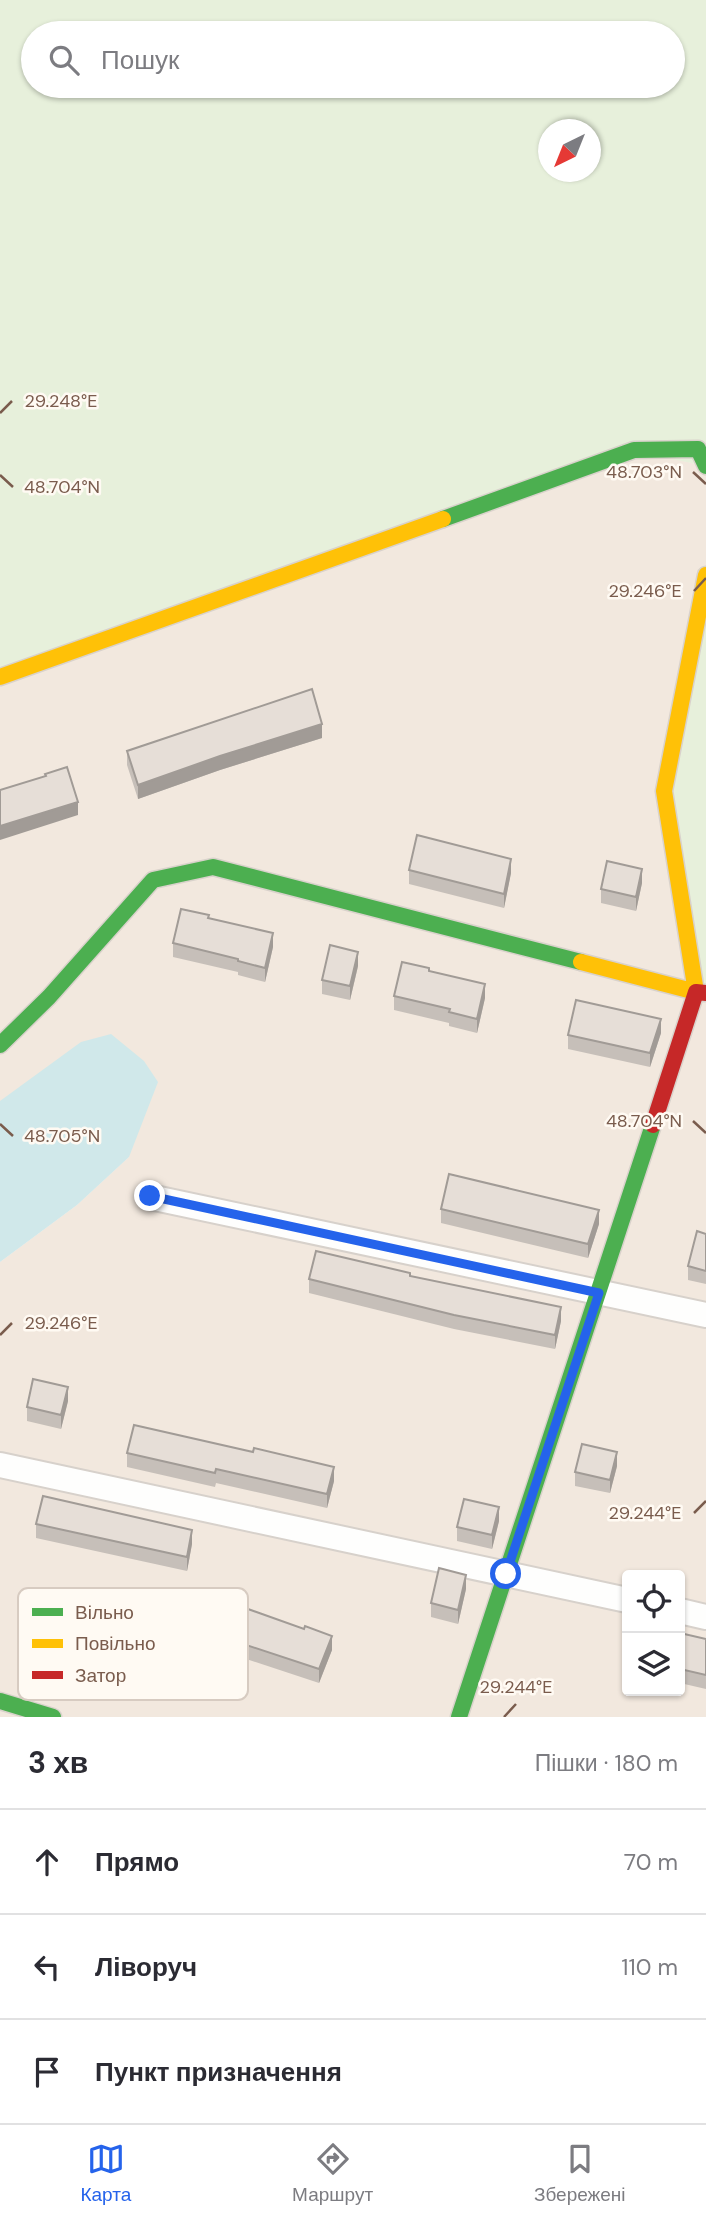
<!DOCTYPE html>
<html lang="uk">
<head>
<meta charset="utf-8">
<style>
	:root { --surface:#fff; --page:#f2f2f3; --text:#2b2b33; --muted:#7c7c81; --line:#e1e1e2; --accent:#2563eb }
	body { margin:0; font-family:"DM Sans",sans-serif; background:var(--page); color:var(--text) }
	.controls { position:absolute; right:21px; bottom:21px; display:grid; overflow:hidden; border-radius:7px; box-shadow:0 2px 5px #0004 }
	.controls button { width:63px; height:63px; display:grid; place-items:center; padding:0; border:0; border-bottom:2px solid var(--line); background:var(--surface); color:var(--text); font:35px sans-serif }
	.compass { position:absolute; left:538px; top:119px; width:63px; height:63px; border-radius:50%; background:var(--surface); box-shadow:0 2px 5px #0004; rotate:223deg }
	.stop { position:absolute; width:21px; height:21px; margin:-16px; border:5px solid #2563eb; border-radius:50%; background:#fff }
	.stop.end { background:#2563eb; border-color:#fff; box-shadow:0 2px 7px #0008 }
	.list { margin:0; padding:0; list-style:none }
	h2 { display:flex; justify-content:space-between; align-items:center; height:91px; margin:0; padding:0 28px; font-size:30px }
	h2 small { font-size:23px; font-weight:400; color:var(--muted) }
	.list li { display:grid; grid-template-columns:46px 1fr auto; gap:21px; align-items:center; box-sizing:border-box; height:105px; padding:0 28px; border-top:2px solid var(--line) }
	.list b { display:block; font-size:26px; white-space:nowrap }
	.list em { font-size:23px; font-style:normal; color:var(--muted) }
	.icon { flex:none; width:38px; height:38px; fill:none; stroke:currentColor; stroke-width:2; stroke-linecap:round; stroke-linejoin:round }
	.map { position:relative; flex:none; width:706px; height:1717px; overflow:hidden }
	.search { position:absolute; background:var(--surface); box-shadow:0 2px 5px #0004; left:21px; right:21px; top:21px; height:77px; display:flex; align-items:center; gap:18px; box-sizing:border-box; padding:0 24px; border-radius:38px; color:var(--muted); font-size:26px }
	.sheet { height:406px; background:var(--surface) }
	nav { display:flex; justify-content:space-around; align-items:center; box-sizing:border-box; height:98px; border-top:2px solid var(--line); background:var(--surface); font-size:19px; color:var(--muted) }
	nav a { display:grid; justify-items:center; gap:4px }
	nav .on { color:var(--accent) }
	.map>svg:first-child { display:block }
	.residential { fill:#f2e8de; fill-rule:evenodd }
	.green { fill:#e7f0db; fill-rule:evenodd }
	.water { fill:#d0e8ea }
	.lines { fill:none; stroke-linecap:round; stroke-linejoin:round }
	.street-casing { stroke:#d7d1cb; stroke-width:28 }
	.fast-casing { stroke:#d9d2cb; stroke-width:19 }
	.slow-casing { stroke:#d9d2cb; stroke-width:19 }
	.jam-casing { stroke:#d9d2cb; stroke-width:19 }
	.street { stroke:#fefefd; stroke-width:24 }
	.fast { stroke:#4caf50; stroke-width:16 }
	.slow { stroke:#ffc107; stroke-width:16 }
	.jam { stroke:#c62828; stroke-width:16 }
	.wall { fill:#c6bfb9 }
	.shaded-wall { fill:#a19b96 }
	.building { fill:#e6ded7; stroke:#a19b96; stroke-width:2 }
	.route { stroke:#2563eb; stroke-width:9 }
	.ticks { fill:none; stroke:#7a5c4d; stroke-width:2.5 }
	.key { fill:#fffaf3; stroke:#d7cbc1; stroke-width:2 }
	.key-label { font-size:19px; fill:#7a5c4d }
	.ticks-label { font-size:18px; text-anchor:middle; fill:#7a5c4d; stroke:#fffaf3; stroke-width:5; stroke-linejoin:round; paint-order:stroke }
</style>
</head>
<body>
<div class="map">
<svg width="706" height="1717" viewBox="0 0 706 1717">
	<rect width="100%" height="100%" fill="#f9f5f0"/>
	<!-- residential -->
	<path class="residential" d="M634,450L706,466V1717H0V1262L77,1205L129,1157L0,1101V677ZM627,1575H680V1691H627Z"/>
	<!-- green -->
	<g class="green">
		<path d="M0,0H706V466L633,451L0,677ZM33,33H673V86H33ZM548,130H590V172H548Z"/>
		<polygon points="706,575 706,993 664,791"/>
	</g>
	<!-- water -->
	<polygon class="water" points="111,1034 144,1061 158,1082 129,1157 77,1205 0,1262 0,1101 81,1042"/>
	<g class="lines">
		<defs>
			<g id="street">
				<polyline points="150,1197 706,1315"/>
				<polyline points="0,1465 627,1600"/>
				<polyline points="680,1611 706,1617"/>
			</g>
			<g id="fast">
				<polyline points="443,519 634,450 698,449 706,466"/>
				<polyline points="0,1045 49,997 153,880 213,867 581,962"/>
				<polyline points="0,1701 53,1717"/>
				<polyline points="459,1717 653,1125"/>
			</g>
			<g id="slow">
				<polyline points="0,677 443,519"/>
				<polyline points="581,962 696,992 664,791 706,575"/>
			</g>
			<polyline id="jam" points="653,1125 696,992 706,993"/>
		</defs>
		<!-- street casing -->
		<use href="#street" class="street-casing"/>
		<!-- fast casing -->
		<use href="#fast" class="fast-casing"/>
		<!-- slow casing -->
		<use href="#slow" class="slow-casing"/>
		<!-- jam casing -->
		<use href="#jam" class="jam-casing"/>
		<!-- street -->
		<use href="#street" class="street"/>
		<!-- fast -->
		<use href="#fast" class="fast"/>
		<!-- slow -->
		<use href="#slow" class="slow"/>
		<!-- jam -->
		<use href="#jam" class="jam"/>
	</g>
	<!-- wall -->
	<g class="wall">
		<polygon points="322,738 220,770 138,799 127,765 127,751"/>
		<polygon points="409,870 511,873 504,908 409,884"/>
		<polygon points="642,883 636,911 601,903 601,889"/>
		<polygon points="209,918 273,947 265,982 238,975 238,972 173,957 173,943"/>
		<polygon points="358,966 350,1000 322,994 322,980"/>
		<polygon points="429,971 485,998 477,1033 449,1026 449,1023 394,1010 394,996"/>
		<polygon points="661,1033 650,1067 568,1049 568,1035"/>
		<polygon points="441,1209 599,1224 588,1258 441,1223"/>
		<polygon points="706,1234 706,1284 688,1280 688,1266"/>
		<polygon points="410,1276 561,1321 555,1349 454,1329 309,1293 309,1279"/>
		<polygon points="68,1401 61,1429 27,1421 27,1407"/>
		<polygon points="127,1453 334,1481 327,1508 216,1483 215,1487 127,1467"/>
		<polygon points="617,1466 610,1493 575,1486 575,1472"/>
		<polygon points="499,1521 492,1549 457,1541 457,1527"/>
		<polygon points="36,1524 192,1544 187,1571 36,1538"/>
		<polygon points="466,1589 458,1624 431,1617 431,1603"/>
		<polygon points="207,1632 332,1650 319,1683 207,1646"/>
		<polygon points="680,1633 706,1639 706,1689 680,1683"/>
		<polygon points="627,1650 627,1672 625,1672 625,1658"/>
	</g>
	<!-- shaded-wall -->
	<g class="shaded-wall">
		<polygon points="322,724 322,738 220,770 138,799 138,785 220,756"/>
		<polygon points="78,802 78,815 0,840 0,826"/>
		<polygon points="511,859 511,873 504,908 504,894"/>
		<polygon points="642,869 642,883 636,911 636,897"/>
		<polygon points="273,933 273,947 265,982 265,968"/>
		<polygon points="358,952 358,966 350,1000 350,986"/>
		<polygon points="485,984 485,998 477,1033 477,1019"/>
		<polygon points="661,1019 661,1033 650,1067 650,1053"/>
		<polygon points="599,1210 599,1224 588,1258 588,1244"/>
		<polygon points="561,1307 561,1321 555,1349 555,1335"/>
		<polygon points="68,1387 68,1401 61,1429 61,1415"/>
		<polygon points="617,1452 617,1466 610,1493 610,1480"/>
		<polygon points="334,1467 334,1481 327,1508 327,1494"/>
		<polygon points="499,1507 499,1521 492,1549 492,1535"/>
		<polygon points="192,1530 192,1544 187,1571 187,1557"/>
		<polygon points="466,1575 466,1589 458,1624 458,1610"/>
		<polygon points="332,1636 332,1650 319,1683 319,1669"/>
	</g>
	<!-- building -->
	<g class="building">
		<polygon points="312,689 322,724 220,756 138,785 127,751"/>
		<polygon points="67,767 78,802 0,826 0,790 46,776 45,774"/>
		<polygon points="417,835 511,859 504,894 409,870"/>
		<polygon points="607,861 642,869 636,897 601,889"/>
		<polygon points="181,909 209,915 208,918 273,933 265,968 238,961 238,959 173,943"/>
		<polygon points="330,945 358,952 350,986 322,980"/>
		<polygon points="402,962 429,968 429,971 485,984 477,1019 449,1012 450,1009 394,996"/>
		<polygon points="576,1000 661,1019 650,1053 568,1035"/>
		<polygon points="449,1174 599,1210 588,1244 441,1209"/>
		<polygon points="697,1231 706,1234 706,1271 688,1266"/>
		<polygon points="316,1251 410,1273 410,1276 561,1307 555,1335 454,1315 309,1279"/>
		<polygon points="33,1379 68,1387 61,1415 27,1407"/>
		<polygon points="134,1425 253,1452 254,1448 334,1467 327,1494 216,1469 215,1473 127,1453"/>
		<polygon points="582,1444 617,1452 610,1480 575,1472"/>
		<polygon points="43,1496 192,1530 187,1557 36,1524"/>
		<polygon points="464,1499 499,1507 492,1535 457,1527"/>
		<polygon points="439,1568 466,1575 458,1610 431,1603"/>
		<polygon points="220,1599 304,1629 305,1626 332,1636 319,1669 207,1632"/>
		<polygon points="680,1633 706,1639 706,1675 680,1669"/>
	</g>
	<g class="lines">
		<!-- route -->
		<polyline class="route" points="150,1196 599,1293 506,1574"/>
	</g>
	<!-- ticks -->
	<path class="ticks" d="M0,413L12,401M693,472L706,484M0,475L13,487M694,591L706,578M693,1121L706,1133M0,1124L13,1136M0,1335L12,1323M694,1513L706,1501M504,1717L516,1704"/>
	<!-- legend -->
	<rect x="18" y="1588" width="230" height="112" rx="10" class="key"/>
	<rect x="32" y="1608" width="31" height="8" fill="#4caf50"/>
	<rect x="32" y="1639" width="31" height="9" fill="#ffc107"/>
	<rect x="32" y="1671" width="31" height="8" fill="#c62828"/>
	<g class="key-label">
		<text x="75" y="1619">Вільно</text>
		<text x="75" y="1650">Повільно</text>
		<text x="75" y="1682">Затор</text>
	</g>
	<g class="ticks-label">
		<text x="61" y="407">29.248°E</text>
		<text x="644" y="478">48.703°N</text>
		<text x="62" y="493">48.704°N</text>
		<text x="645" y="597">29.246°E</text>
		<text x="644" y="1127">48.704°N</text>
		<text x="62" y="1142">48.705°N</text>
		<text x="61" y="1329">29.246°E</text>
		<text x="645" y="1519">29.244°E</text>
		<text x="516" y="1693">29.244°E</text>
	</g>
</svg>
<div class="controls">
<button><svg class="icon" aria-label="locate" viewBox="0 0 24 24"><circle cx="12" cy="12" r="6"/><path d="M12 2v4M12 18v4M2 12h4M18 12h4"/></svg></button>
<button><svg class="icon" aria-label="layers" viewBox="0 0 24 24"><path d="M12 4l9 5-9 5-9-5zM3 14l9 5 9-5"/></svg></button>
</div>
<svg class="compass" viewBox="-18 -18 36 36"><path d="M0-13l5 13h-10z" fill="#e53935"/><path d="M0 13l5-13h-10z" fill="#7c7c81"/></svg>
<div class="stop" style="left:506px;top:1574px"></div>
<div class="stop end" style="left:150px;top:1196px"></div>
<div class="search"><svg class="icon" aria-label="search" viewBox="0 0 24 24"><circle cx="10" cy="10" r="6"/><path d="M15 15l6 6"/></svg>Пошук</div>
</div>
<section class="sheet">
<h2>3 хв<small>Пішки · 180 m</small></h2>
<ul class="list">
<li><svg class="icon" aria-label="ahead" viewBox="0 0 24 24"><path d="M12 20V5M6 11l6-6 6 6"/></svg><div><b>Прямо</b></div><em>70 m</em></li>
<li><svg class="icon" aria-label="left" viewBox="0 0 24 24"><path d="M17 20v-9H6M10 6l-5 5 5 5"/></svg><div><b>Ліворуч</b></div><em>110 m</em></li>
<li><svg class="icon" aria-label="arrive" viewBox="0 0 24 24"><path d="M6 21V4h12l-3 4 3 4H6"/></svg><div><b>Пункт призначення</b></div></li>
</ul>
</section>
<nav>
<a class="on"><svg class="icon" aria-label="map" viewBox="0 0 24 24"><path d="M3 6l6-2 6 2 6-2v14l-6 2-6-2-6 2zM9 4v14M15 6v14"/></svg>Карта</a>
<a><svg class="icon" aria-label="directions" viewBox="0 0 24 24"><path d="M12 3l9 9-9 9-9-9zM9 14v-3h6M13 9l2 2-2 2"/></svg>Маршрут</a>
<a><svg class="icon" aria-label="saved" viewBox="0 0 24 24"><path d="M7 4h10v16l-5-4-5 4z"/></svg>Збережені</a>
</nav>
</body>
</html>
